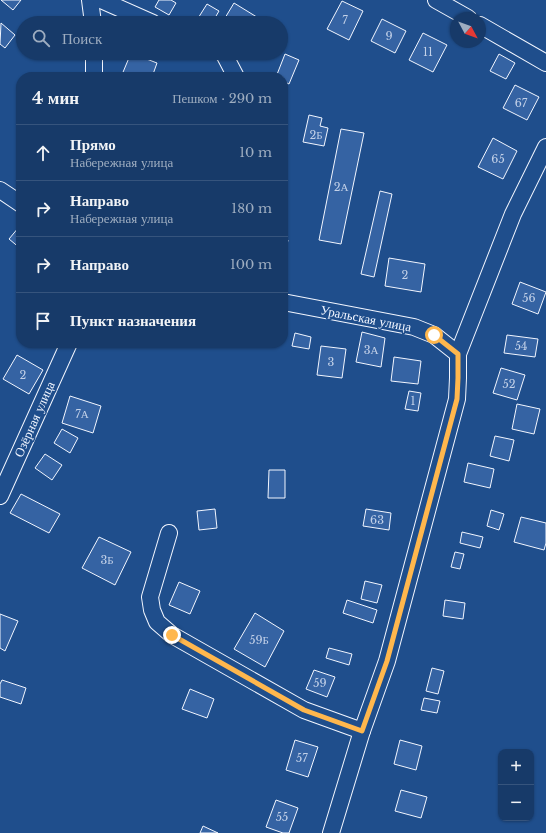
<!DOCTYPE html>
<html lang="ru">
<head>
<meta charset="utf-8">
<style>
	:root { --surface:#173a69; --page:#244571; --text:#f1f3f6; --muted:#9eadc0; --line:#36547d }
	body { margin:0; font-family:"Libre Baskerville",serif; background:var(--page); color:var(--text) }
	.controls { position:absolute; right:12px; bottom:12px; display:grid; overflow:hidden; border-radius:8px; box-shadow:0 1px 3px #0004 }
	.controls button { width:36px; height:36px; display:grid; place-items:center; padding:0; border:0; border-bottom:1px solid var(--line); background:var(--surface); color:var(--text); font:20px sans-serif }
	.compass { position:absolute; left:450px; top:12px; width:36px; height:36px; border-radius:50%; background:var(--surface); box-shadow:0 1px 3px #0004; rotate:131deg }
	.stop { position:absolute; width:12px; height:12px; margin:-9px; border:3px solid #ffb74d; border-radius:50%; background:#fff }
	.stop.end { background:#ffb74d; border-color:#fff; box-shadow:0 1px 4px #0008 }
	.list { margin:0; padding:0; list-style:none }
	h2 { display:flex; justify-content:space-between; align-items:center; height:52px; margin:0; padding:0 16px; font-size:17px }
	h2 small { font-size:13px; font-weight:400; color:var(--muted) }
	.list li { display:grid; grid-template-columns:26px 1fr auto; gap:12px; align-items:center; box-sizing:border-box; height:56px; padding:0 16px; border-top:1px solid var(--line) }
	.list b { display:block; font-size:15px; white-space:nowrap }
	.list p { margin:0; font-size:13px; white-space:nowrap; color:var(--muted) }
	.list em { font-size:13px; font-style:normal; color:var(--muted) }
	.icon { flex:none; width:22px; height:22px; fill:none; stroke:currentColor; stroke-width:2; stroke-linecap:round; stroke-linejoin:round }
	.map { position:relative; flex:none; width:546px; height:833px; overflow:hidden }
	.search { position:absolute; background:var(--surface); box-shadow:0 1px 3px #0004; left:16px; top:16px; width:272px; height:44px; display:flex; align-items:center; gap:10px; box-sizing:border-box; padding:0 14px; border-radius:22px; color:var(--muted); font-size:15px }
	.panel { position:absolute; background:var(--surface); box-shadow:0 1px 3px #0004; left:16px; top:72px; width:272px; height:276px; border-radius:16px }
	.map>svg:first-child { display:block }
	.building { fill:#3563a3; stroke:#f2f6ff }
	.lines { fill:none; stroke-linecap:round; stroke-linejoin:round }
	.minor-casing { stroke:#f2f6ff; stroke-width:18 }
	.minor { stroke:#1f4e8c; stroke-width:16 }
	.route { stroke:#ffb74d; stroke-width:5 }
	.labels { text-anchor:middle; stroke-width:3; stroke-linejoin:round; paint-order:stroke }
	.number-label { font-size:11px; fill:#c3d1e8 }
	.street-label { font-size:13px; fill:#f2f6ff; stroke:#1f4e8c }
</style>
</head>
<body>
<div class="map">
<svg width="546" height="833" viewBox="0 0 546 833">
	<rect width="100%" height="100%" fill="#1f4e8c"/>
	<!-- building -->
	<g class="building">
		<polygon points="1,0 21,0 13,10"/>
		<polygon points="159,0 171,0 176,3 169,15 155,7"/>
		<polygon points="342,1 363,11 349,40 327,29"/>
		<polygon points="234,3 260,19 257,23 222,23"/>
		<polygon points="207,4 219,11 212,23 195,23"/>
		<polygon points="382,19 406,31 395,53 371,41"/>
		<polygon points="1,23 15,35 5,48 0,44"/>
		<polygon points="423,33 447,45 433,72 409,60"/>
		<polygon points="131,53 157,63 152,77 121,77"/>
		<polygon points="285,54 299,60 289,84 283,81 283,77 276,77"/>
		<polygon points="499,54 515,63 506,79 490,71"/>
		<polygon points="515,85 539,97 527,120 503,108"/>
		<polygon points="309,115 322,118 320,126 328,128 324,146 303,142"/>
		<polygon points="341,129 364,133 341,244 319,240"/>
		<polygon points="493,138 517,151 503,179 478,167"/>
		<polygon points="380,191 392,194 374,277 361,274"/>
		<polygon points="19,227 21,229 21,249 9,239"/>
		<polygon points="283,239 288,240 283,266"/>
		<polygon points="389,258 425,264 421,292 385,286"/>
		<polygon points="520,282 546,292 538,314 512,304"/>
		<polygon points="362,332 385,338 381,367 356,362"/>
		<polygon points="295,333 311,337 309,349 292,346"/>
		<polygon points="507,335 538,339 535,357 504,353"/>
		<polygon points="321,346 346,349 342,378 317,375"/>
		<polygon points="17,355 43,370 29,394 3,379"/>
		<polygon points="394,357 421,361 418,384 391,381"/>
		<polygon points="501,368 525,375 517,400 493,393"/>
		<polygon points="409,391 421,393 418,411 405,409"/>
		<polygon points="70,396 101,406 93,433 62,423"/>
		<polygon points="517,404 540,409 534,434 512,429"/>
		<polygon points="62,429 78,438 70,453 54,443"/>
		<polygon points="495,436 514,440 509,461 490,456"/>
		<polygon points="45,454 62,465 52,480 35,468"/>
		<polygon points="468,463 494,469 490,488 464,482"/>
		<polygon points="269,470 285,470 285,498 268,498"/>
		<polygon points="21,494 60,514 49,533 10,513"/>
		<polygon points="215,509 217,528 199,530 197,511"/>
		<polygon points="366,509 391,513 389,530 363,526"/>
		<polygon points="491,510 504,514 499,530 487,526"/>
		<polygon points="521,517 546,523 546,543 544,550 514,542"/>
		<polygon points="462,532 483,537 480,548 460,543"/>
		<polygon points="99,537 131,552 115,585 82,568"/>
		<polygon points="455,552 464,554 460,569 451,567"/>
		<polygon points="365,581 382,585 377,603 361,599"/>
		<polygon points="179,582 200,591 190,614 169,605"/>
		<polygon points="347,600 377,610 373,623 343,613"/>
		<polygon points="445,600 465,603 463,619 443,616"/>
		<polygon points="255,613 284,631 265,667 234,649"/>
		<polygon points="0,614 18,621 5,651 0,648"/>
		<polygon points="329,648 352,654 349,665 326,658"/>
		<polygon points="432,668 444,671 438,694 426,691"/>
		<polygon points="314,670 335,677 327,697 306,689"/>
		<polygon points="2,680 26,688 21,704 0,697 0,684"/>
		<polygon points="190,689 214,699 207,718 182,709"/>
		<polygon points="424,698 440,701 437,713 421,710"/>
		<polygon points="295,740 318,747 308,777 286,770"/>
		<polygon points="400,740 422,746 416,770 394,764"/>
		<polygon points="401,790 427,797 421,818 395,811"/>
		<polygon points="276,800 298,808 289,833 283,833 266,827"/>
		<polygon points="203,826 218,833 200,833"/>
	</g>
	<g class="lines">
		<defs>
			<g id="minor">
				<polyline points="90,0 93,23"/>
				<polyline points="101,0 153,23"/>
				<polyline points="436,0 468,18"/>
				<polyline points="480,25 546,63"/>
				<polyline points="222,53 224,54 236,77"/>
				<polyline points="94,77 94,53"/>
				<polyline points="0,190 21,204"/>
				<polyline points="283,302 414,327 434,335 458,354 458,378 457,399 387,661 362,731 331,833"/>
				<polyline points="458,354 513,214 546,147"/>
				<polyline points="0,496 69,343"/>
				<polyline points="169,533 150,597 152,610 157,622 172,635 304,710 362,731"/>
			</g>
		</defs>
		<!-- minor casing -->
		<use href="#minor" class="minor-casing"/>
		<!-- minor -->
		<use href="#minor" class="minor"/>
	</g>
	<g class="lines">
		<!-- route -->
		<polyline class="route" points="172,635 304,710 362,731 387,661 457,399 458,378 458,354 434,335"/>
	</g>
	<g class="labels">
		<!-- number labels -->
		<g class="number-label">
			<text x="345" y="24">7</text>
			<text x="389" y="40">9</text>
			<text x="428" y="56">11</text>
			<text x="521" y="107">67</text>
			<text x="316" y="139">2Б</text>
			<text x="498" y="163">65</text>
			<text x="341" y="191">2А</text>
			<text x="405" y="279">2</text>
			<text x="529" y="302">56</text>
			<text x="521" y="350">54</text>
			<text x="371" y="354">3А</text>
			<text x="331" y="366">3</text>
			<text x="23" y="379">2</text>
			<text x="509" y="388">52</text>
			<text x="413" y="405">1</text>
			<text x="82" y="418">7А</text>
			<text x="377" y="524">63</text>
			<text x="107" y="564">3Б</text>
			<text x="259" y="644">59Б</text>
			<text x="320" y="687">59</text>
			<text x="302" y="762">57</text>
			<text x="282" y="821">55</text>
		</g>
		<!-- street labels -->
		<g class="street-label">
			<text transform="translate(366 318) rotate(11)" y="5">Уральская улица</text>
			<text transform="translate(34 419) rotate(-66)" y="5">Озёрная улица</text>
		</g>
	</g>
</svg>
<div class="controls">
<button>+</button>
<button>−</button>
</div>
<svg class="compass" viewBox="-18 -18 36 36"><path d="M0-13l5 13h-10z" fill="#e53935"/><path d="M0 13l5-13h-10z" fill="#9eadc0"/></svg>
<div class="stop" style="left:434px;top:335px"></div>
<div class="stop end" style="left:172px;top:635px"></div>
<div class="search"><svg class="icon" aria-label="search" viewBox="0 0 24 24"><circle cx="10" cy="10" r="6"/><path d="M15 15l6 6"/></svg>Поиск</div>
<section class="panel">
<h2>4 мин<small>Пешком · 290 m</small></h2>
<ul class="list">
<li><svg class="icon" aria-label="ahead" viewBox="0 0 24 24"><path d="M12 20V5M6 11l6-6 6 6"/></svg><div><b>Прямо</b><p>Набережная улица</p></div><em>10 m</em></li>
<li><svg class="icon" aria-label="right" viewBox="0 0 24 24"><path d="M7 20v-9h11M14 6l5 5-5 5"/></svg><div><b>Направо</b><p>Набережная улица</p></div><em>180 m</em></li>
<li><svg class="icon" aria-label="right" viewBox="0 0 24 24"><path d="M7 20v-9h11M14 6l5 5-5 5"/></svg><div><b>Направо</b></div><em>100 m</em></li>
<li><svg class="icon" aria-label="arrive" viewBox="0 0 24 24"><path d="M6 21V4h12l-3 4 3 4H6"/></svg><div><b>Пункт назначения</b></div></li>
</ul>
</section>
</div>
</body>
</html>
